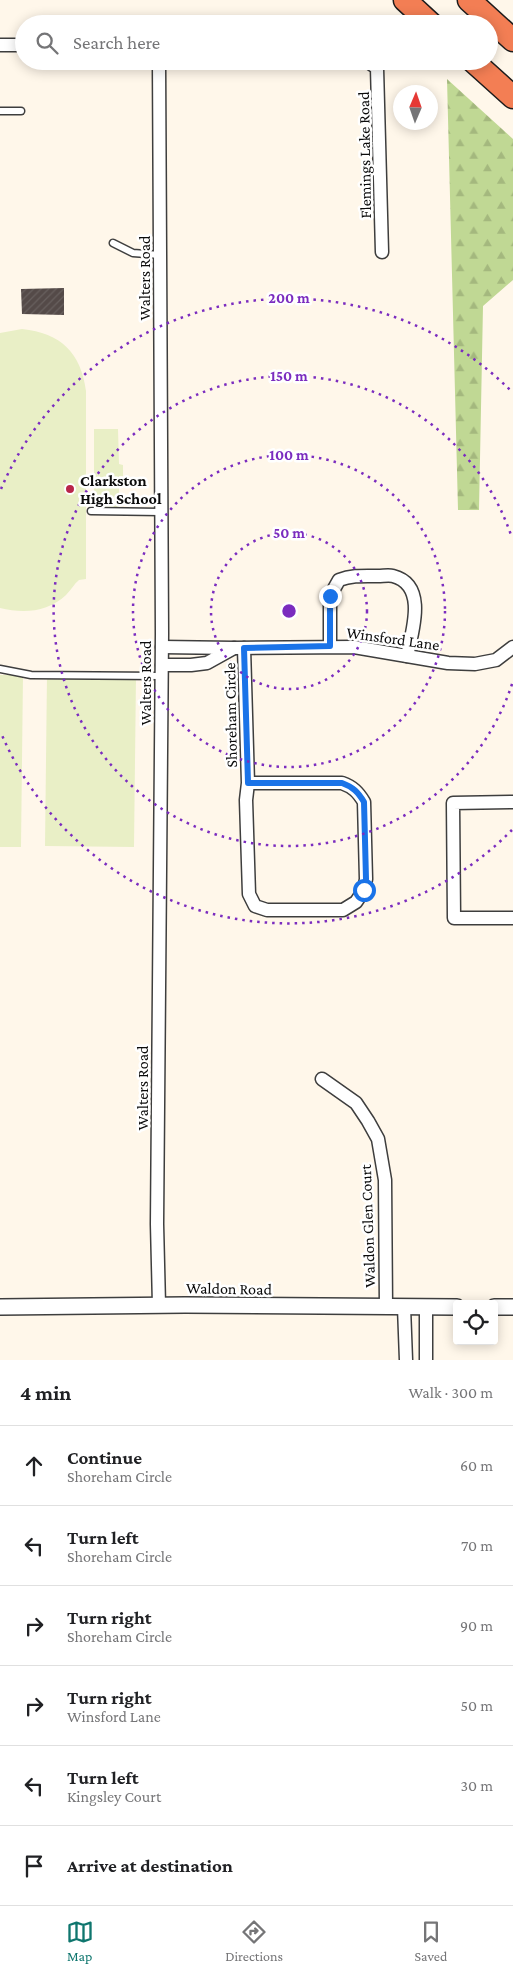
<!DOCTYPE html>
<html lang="en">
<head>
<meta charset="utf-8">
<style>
	:root { --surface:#fff; --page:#f2f2f2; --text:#202124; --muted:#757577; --line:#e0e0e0; --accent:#0f766e }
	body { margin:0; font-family:"Crimson Pro",serif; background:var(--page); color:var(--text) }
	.controls { position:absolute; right:15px; bottom:15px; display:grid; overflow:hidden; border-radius:5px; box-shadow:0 2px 12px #0003 }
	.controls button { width:45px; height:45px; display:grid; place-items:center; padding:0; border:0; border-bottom:1px solid var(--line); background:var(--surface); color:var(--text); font:25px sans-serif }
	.compass { position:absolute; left:393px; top:85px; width:45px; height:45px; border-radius:50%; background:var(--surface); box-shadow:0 2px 12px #0003; rotate:2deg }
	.stop { position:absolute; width:15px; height:15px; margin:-11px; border:4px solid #1a73e8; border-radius:50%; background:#fff }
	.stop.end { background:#1a73e8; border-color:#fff; box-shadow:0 1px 5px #0008 }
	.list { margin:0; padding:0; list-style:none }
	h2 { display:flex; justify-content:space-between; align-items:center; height:65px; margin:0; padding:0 20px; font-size:21px }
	h2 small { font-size:16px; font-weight:400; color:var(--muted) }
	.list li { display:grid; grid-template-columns:32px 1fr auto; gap:15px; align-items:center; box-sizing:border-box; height:80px; padding:0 20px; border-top:1px solid var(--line) }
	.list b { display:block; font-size:19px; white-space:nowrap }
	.list p { margin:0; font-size:16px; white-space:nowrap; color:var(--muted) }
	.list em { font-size:16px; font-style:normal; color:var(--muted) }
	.icon { flex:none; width:28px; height:28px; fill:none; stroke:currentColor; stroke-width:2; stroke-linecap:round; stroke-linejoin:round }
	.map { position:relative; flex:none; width:513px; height:1360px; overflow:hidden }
	.search { position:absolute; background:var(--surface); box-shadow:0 2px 12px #0003; left:15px; right:15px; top:15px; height:55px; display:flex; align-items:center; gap:12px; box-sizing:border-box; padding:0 18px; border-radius:28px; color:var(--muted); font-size:19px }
	.sheet { height:545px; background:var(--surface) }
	nav { display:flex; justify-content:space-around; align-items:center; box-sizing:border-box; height:70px; border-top:1px solid var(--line); background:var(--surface); font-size:14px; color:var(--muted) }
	nav a { display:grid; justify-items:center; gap:2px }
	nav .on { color:var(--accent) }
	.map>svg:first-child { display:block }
	.forest { fill:url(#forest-firs) }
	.pitch { fill:#e9efc6 }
	.building { fill:url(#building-hatch) }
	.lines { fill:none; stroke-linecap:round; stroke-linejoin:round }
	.service-casing { stroke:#3e3e3e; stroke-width:9 }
	.minor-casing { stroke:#3e3e3e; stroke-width:15 }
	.tertiary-casing { stroke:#3e3e3e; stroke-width:18 }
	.motorway-casing { stroke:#1c1c1c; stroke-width:25 }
	.service { stroke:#fff; stroke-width:6 }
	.minor { stroke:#fff; stroke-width:12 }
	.tertiary { stroke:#fff; stroke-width:15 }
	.motorway { stroke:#f37e54; stroke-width:22 }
	.route { stroke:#1a73e8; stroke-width:6 }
	.ring { fill:none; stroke:#7b2cbf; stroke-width:2.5; stroke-dasharray:2.5 5 }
	.poi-dot { fill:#b92549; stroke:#fff; stroke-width:2 }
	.labels { text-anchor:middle; stroke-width:5; stroke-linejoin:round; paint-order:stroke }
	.street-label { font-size:16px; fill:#0b0b0b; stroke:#fff }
	.poi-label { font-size:16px; font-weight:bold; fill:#0b0b0b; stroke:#fff; text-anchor:start }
	.centre { fill:#7b2cbf; stroke:#fff; stroke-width:2.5 }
	.ring-label { font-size:15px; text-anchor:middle; font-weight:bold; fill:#7b2cbf; stroke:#fff; stroke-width:5; stroke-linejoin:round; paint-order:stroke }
</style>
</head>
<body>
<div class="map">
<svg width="513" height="1360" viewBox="0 0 513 1360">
	<defs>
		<pattern id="forest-firs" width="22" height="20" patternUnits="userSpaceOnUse" patternTransform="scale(1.25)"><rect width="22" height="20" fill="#c0d894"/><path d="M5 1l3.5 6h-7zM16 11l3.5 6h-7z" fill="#a4b87e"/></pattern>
		<pattern id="building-hatch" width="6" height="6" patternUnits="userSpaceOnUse" patternTransform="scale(1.25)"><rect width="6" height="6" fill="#544a48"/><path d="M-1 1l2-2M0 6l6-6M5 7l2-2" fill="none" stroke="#68605e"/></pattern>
	</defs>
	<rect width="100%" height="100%" fill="#fff7ea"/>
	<!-- forest -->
	<polygon class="forest" points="447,79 513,139 513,280 483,306 479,510 458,510"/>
	<!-- pitch -->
	<g class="pitch">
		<path d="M22,329C61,333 81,353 86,391V579L79,580C74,584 71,590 66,595C48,612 24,614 0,608V333Z"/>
		<polygon points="94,429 118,429 119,464 123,465 123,476 119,476 119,508 94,508"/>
		<polygon points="0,675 23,675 21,847 0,847"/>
		<polygon points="47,675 136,676 134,847 45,846"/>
	</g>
	<!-- building -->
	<polygon class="building" points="64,288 64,315 22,314 21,289"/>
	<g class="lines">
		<defs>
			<g id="service">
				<polyline points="0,111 21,111"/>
				<polyline points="113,243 133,253 160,255"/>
				<polyline points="91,511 161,512"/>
				<polyline points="0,669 31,675 161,676"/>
			</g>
			<g id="minor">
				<polyline points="0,45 24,45"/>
				<polyline points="159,61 162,634 157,1224 159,1305"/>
				<polyline points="367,61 377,68 382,252"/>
				<path d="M330,646V596L339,580C352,575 364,576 378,576C383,576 389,575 393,576C428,585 412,632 407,656"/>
				<polyline points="234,648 354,647 448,663 475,664 496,660 513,647"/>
				<path d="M244,648L248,783L246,800L249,894L255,906L267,910H343L356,902L364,890L366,879L364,802C358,792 353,787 342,783H248"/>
				<polyline points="162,665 191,665 207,663 234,648 162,647"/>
				<polyline points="513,802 453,803 454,918 513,918"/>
				<polyline points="322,1079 356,1103 368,1121 378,1139 385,1180 386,1307"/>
				<polyline points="404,1307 406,1360"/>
				<polyline points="426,1307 426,1360"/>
			</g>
			<g id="tertiary">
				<polyline points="0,1307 185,1305 457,1307"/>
				<polyline points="494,1307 513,1307"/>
			</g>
			<g id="motorway">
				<polyline points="405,0 431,24"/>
				<polyline points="469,0 513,40"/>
				<polyline points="473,61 513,97"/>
			</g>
		</defs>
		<!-- service casing -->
		<use href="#service" class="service-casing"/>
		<!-- minor casing -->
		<use href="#minor" class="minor-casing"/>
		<!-- tertiary casing -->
		<use href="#tertiary" class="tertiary-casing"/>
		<!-- motorway casing -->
		<use href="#motorway" class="motorway-casing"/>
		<!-- service -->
		<use href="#service" class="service"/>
		<!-- minor -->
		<use href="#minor" class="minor"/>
		<!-- tertiary -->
		<use href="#tertiary" class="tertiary"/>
		<!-- motorway -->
		<use href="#motorway" class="motorway"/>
	</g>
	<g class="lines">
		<!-- route -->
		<path class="route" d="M330,596V646L244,648L248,783H342C353,787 358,792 364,802L366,879L364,890"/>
	</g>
	<!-- distance rings -->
	<g class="ring">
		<circle cx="289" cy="611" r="78"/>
		<circle cx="289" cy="611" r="156"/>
		<path d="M512 684A235 235 0 1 1 512 538"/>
		<path d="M512 830A313 313 0 0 1 1 733M1 489A313 313 0 0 1 512 392"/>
	</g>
	<!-- markers -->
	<circle class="poi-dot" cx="70" cy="489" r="5"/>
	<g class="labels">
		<!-- street labels -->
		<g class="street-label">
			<text transform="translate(364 155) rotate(-91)" y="6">Flemings Lake Road</text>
			<text transform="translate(144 278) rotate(-90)" y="6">Walters Road</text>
			<text transform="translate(393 638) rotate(8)" y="6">Winsford Lane</text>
			<text transform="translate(145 683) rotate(-90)" y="6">Walters Road</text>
			<text transform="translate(230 715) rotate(-91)" y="6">Shoreham Circle</text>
			<text transform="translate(142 1088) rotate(-90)" y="6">Walters Road</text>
			<text transform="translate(367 1226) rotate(-92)" y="6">Waldon Glen Court</text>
			<text transform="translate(229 1288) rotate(1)" y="6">Waldon Road</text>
		</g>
		<!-- poi labels -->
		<g class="poi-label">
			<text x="80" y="486">Clarkston<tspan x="80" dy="18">High School</tspan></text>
		</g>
	</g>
	<circle cx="289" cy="611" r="8" class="centre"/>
	<g class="ring-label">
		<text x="289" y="303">200 m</text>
		<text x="289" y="381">150 m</text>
		<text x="289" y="460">100 m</text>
		<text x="289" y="538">50 m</text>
	</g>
</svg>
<div class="controls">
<button><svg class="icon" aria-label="locate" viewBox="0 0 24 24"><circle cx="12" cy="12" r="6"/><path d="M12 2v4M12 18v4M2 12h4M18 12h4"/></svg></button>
</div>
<svg class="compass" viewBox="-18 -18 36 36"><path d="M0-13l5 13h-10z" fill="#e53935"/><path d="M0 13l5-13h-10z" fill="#757577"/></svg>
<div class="stop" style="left:364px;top:890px"></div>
<div class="stop end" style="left:330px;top:596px"></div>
<div class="search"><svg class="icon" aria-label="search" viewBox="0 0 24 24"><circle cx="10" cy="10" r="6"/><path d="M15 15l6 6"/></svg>Search here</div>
</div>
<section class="sheet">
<h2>4 min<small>Walk · 300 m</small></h2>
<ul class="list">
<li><svg class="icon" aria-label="ahead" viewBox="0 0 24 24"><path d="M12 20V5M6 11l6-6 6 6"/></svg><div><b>Continue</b><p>Shoreham Circle</p></div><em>60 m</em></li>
<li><svg class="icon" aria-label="left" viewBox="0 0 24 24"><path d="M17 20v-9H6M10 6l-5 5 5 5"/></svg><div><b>Turn left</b><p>Shoreham Circle</p></div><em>70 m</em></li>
<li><svg class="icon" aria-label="right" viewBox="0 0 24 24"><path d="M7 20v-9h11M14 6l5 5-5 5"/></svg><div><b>Turn right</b><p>Shoreham Circle</p></div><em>90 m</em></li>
<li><svg class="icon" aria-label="right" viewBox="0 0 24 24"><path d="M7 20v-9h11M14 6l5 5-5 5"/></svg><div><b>Turn right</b><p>Winsford Lane</p></div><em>50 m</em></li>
<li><svg class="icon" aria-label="left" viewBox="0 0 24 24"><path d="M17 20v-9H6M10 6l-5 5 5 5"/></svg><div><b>Turn left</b><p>Kingsley Court</p></div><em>30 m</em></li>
<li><svg class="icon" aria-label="arrive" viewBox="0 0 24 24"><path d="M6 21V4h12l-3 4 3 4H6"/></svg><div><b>Arrive at destination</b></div></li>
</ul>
</section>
<nav>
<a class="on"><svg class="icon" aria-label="map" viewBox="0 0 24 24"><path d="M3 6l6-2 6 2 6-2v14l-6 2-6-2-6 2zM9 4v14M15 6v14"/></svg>Map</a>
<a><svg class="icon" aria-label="directions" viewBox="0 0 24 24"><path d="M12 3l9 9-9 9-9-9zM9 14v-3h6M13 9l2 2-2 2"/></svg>Directions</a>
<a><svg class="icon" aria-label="saved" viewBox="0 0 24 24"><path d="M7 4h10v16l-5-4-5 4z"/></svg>Saved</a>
</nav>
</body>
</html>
